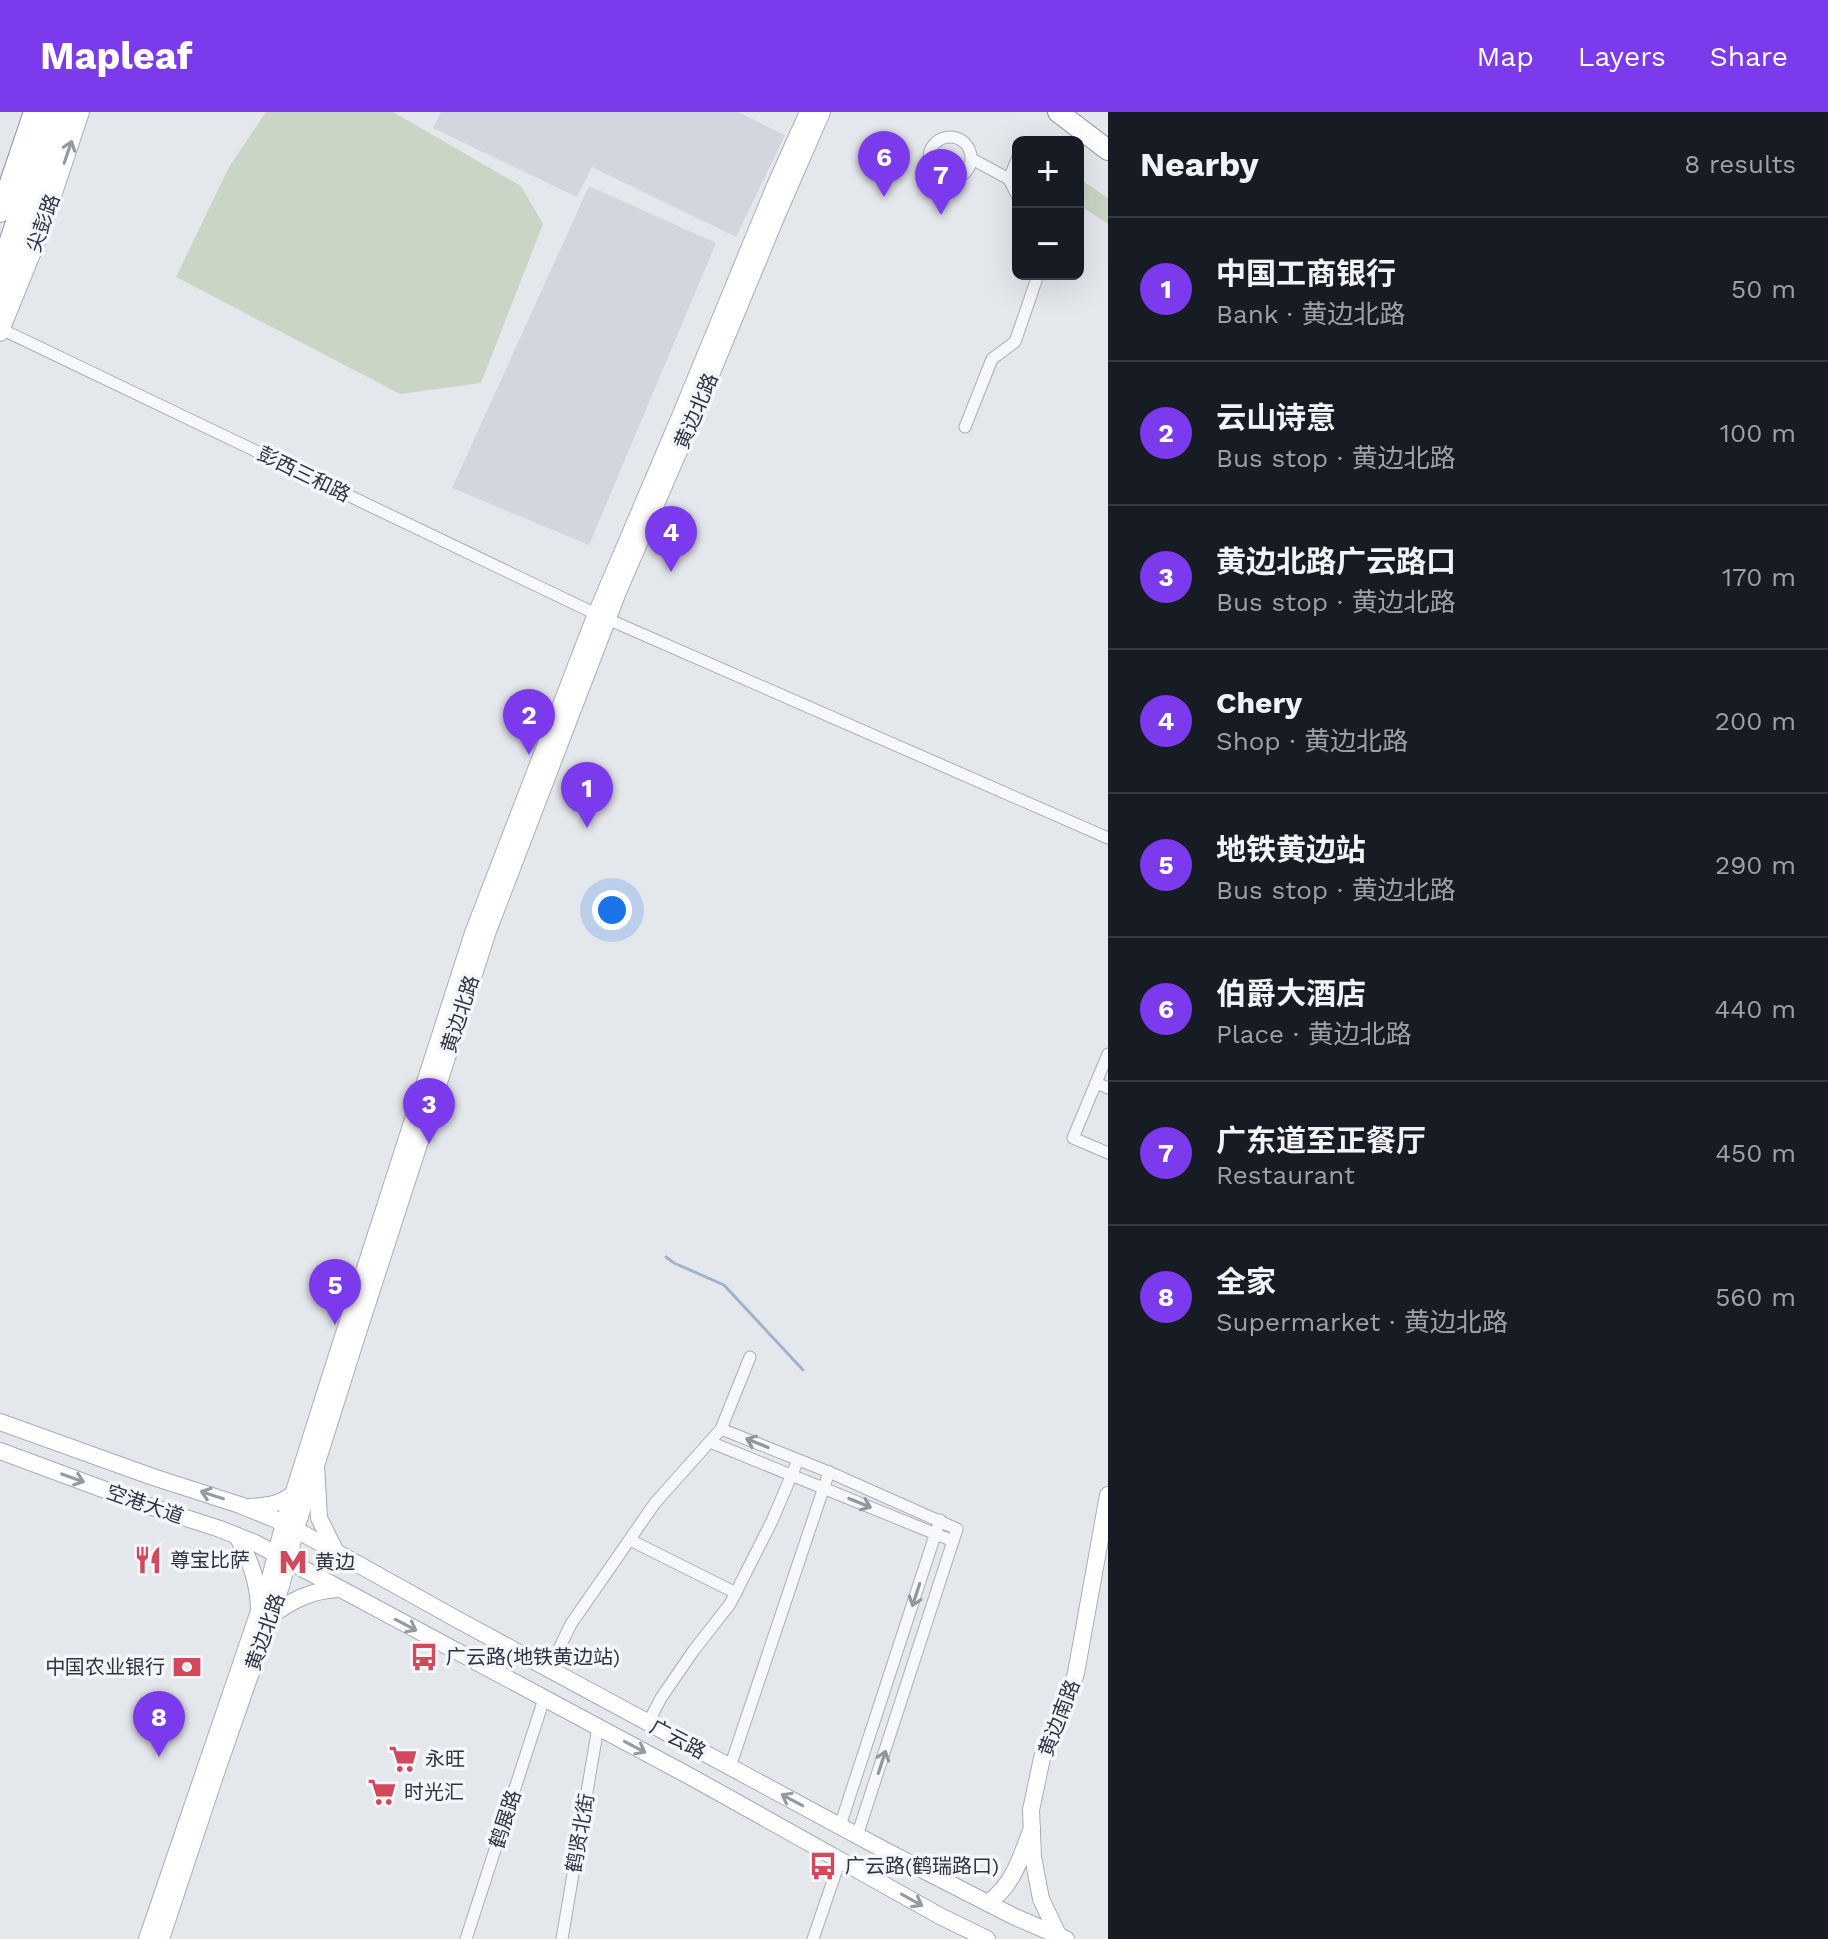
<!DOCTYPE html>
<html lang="en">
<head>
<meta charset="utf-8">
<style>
	:root { --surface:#171b24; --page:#242831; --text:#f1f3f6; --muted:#9ea1a6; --line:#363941; --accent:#7c3aed }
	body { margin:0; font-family:"Work Sans","Noto Sans SC",sans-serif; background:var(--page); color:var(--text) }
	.controls { position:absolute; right:24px; top:24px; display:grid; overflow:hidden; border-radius:12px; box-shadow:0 8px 32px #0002 }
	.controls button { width:72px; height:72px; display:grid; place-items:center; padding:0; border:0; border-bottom:2px solid var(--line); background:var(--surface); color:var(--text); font:40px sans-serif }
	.you { position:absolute; left:612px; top:798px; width:28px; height:28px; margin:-20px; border:6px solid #fff; border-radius:50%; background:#1a73e8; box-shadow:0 0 0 12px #1a73e833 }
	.badge { display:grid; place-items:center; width:52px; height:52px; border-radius:50%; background:var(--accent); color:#fff; font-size:26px; font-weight:700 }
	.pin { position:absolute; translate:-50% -66px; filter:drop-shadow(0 2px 4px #0008) }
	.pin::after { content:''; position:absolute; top:42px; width:28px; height:24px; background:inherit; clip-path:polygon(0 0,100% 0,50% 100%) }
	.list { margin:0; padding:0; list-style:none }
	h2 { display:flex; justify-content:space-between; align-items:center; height:104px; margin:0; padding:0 32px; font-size:34px }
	h2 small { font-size:26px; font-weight:400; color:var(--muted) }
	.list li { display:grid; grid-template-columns:52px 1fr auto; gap:24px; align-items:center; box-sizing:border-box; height:144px; padding:0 32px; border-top:2px solid var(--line) }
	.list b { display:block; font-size:30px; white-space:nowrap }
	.list p { margin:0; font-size:26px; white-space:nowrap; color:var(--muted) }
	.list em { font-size:26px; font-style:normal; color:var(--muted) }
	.map { position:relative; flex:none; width:1108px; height:1827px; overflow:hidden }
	header { display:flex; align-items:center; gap:48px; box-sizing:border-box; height:112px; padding:0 40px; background:var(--accent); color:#fff }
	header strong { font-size:38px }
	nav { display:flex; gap:44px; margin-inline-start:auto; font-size:28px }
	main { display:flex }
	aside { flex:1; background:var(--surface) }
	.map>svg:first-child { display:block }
	.built { fill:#d2d6de }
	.green { fill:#c9d6c5 }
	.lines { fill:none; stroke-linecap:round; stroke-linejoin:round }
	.stream { stroke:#9fb4cc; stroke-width:3 }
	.street-casing { stroke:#a9aeb7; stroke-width:13 }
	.secondary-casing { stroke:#a9aeb7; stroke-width:18 }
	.primary-casing { stroke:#a3abb8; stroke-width:18 }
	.highway-casing { stroke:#8b94a3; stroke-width:22 }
	.street { stroke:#f7f8fa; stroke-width:11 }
	.secondary { stroke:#fff; stroke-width:16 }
	.primary { stroke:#fff; stroke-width:16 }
	.highway { stroke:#fff; stroke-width:20 }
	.oneway { stroke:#959aa2 }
	.oneway2 { stroke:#9196a0 }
	.labels { text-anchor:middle; stroke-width:7; stroke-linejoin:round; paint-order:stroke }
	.street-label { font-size:20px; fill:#2b3445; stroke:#f4f6f9 }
	.poi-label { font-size:20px; fill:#2b3445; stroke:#f4f6f9; text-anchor:start }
</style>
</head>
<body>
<header>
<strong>Mapleaf</strong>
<nav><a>Map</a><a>Layers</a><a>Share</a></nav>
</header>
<main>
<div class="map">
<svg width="1108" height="1827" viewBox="0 0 1108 1827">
	<rect width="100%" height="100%" fill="#e4e7ec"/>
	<!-- built -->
	<g class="built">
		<polygon points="441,0 738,0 785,23 736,125 592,55 577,85 433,16"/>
		<polygon points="589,74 716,131 589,433 452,376"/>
	</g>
	<!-- green -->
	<g class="green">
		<polygon points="266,0 393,0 521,74 543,112 481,271 400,282 176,165 229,55"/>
		<polygon points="1078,66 1108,86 1108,112 1078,92"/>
	</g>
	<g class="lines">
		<!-- stream -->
		<polyline class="stream" points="666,1145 674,1151 724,1173 803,1258"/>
		<defs>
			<g id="street">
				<circle cx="950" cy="46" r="21"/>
				<polyline points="972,47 1009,67 1018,85"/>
				<polyline points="1009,67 1018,45"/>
				<polyline points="1,217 596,502 1108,726"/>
				<polyline points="965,315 992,247 1015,230 1036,169 1036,162"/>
				<polyline points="1108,942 1073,1026 1108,1041"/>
				<polyline points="1096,971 1108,976"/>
				<polyline points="721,1317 829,1360 957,1417 857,1724"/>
				<polyline points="710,1330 953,1429"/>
				<polyline points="630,1428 736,1481"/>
				<polyline points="549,1557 571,1512 655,1391 721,1317 750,1245"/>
				<polyline points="648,1611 661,1586 694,1538 730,1492 772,1409 798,1348"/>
				<polyline points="730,1655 829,1360"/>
				<polyline points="840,1714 940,1408"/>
				<polyline points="466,1827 544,1587"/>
				<polyline points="562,1827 598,1615"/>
				<polyline points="813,1827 840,1748"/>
			</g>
			<g id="secondary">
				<polyline points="18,154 34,92 66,0"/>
				<polyline points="0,221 41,120 81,0"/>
				<polyline points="147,1827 269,1470 284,1411 332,1259 473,821 596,502 681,302 774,76 808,0"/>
				<polyline points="161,1827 215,1664 281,1474 296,1417 354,1233 488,819 618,480 689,316 775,108 822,0"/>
				<polyline points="1060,1827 1041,1787 1033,1745 1031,1698 1042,1646 1069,1582 1076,1561 1108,1383"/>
			</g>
			<g id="primary">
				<polyline points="0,1310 153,1365 240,1393 284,1411 460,1509 886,1739 1013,1804 1066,1827"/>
				<polyline points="0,1339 143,1392 220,1417 255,1431 693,1666 940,1804 987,1827"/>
				<polyline points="316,1353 319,1406 335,1438"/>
				<path d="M249,1395C267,1394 281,1393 295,1380"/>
				<path d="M237,1424C250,1448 259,1471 259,1499"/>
				<path d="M271,1504C292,1488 312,1478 339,1477"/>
				<path d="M988,1791C1015,1771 1020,1746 1032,1716"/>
			</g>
			<g id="highway">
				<polyline points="1058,0 1108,38"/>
				<polyline points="0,100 34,0"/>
				<polyline points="0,170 8,134 54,0"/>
				<polyline points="0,193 12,158"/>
			</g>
		</defs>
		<!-- street casing -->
		<use href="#street" class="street-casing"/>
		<!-- secondary casing -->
		<use href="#secondary" class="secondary-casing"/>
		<!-- primary casing -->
		<use href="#primary" class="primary-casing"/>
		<!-- highway casing -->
		<use href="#highway" class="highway-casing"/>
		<!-- street -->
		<use href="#street" class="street"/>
		<!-- secondary -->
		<use href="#secondary" class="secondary"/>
		<!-- primary -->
		<use href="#primary" class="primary"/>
		<!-- highway -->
		<use href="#highway" class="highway"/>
	</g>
	<!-- one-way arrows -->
	<defs><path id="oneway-shaft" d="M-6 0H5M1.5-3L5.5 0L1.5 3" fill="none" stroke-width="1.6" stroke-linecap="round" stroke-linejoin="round" transform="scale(2)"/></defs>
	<g class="oneway">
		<use href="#oneway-shaft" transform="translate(68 40) rotate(-71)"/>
		<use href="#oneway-shaft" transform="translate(73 1366) rotate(20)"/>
		<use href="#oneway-shaft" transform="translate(212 1383) rotate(-162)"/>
		<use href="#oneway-shaft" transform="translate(406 1513) rotate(28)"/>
		<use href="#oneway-shaft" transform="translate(635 1635) rotate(28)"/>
		<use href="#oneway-shaft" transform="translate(792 1688) rotate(-152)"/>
		<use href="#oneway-shaft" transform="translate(912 1788) rotate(29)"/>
	</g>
	<g class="oneway2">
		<use href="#oneway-shaft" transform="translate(757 1331) rotate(-158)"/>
		<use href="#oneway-shaft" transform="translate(860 1391) rotate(22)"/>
		<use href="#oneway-shaft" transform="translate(916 1483) rotate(108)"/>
		<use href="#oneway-shaft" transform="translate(882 1650) rotate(-72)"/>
	</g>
	<!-- icons -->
	<defs>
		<symbol id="restaurant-bare" viewBox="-9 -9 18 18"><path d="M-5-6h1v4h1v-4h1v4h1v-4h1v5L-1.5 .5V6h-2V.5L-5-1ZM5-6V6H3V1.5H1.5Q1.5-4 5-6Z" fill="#d1495b" stroke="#f4f6f9" stroke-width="2.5" paint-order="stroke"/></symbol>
		<symbol id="metro-bare" viewBox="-9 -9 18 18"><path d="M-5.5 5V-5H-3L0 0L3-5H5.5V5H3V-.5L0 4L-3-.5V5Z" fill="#d1495b" stroke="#f4f6f9" stroke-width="2.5" paint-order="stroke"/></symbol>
		<symbol id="bus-bare" viewBox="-9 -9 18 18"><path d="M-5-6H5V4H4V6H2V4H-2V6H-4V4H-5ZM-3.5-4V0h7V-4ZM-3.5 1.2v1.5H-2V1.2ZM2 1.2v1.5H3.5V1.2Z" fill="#d1495b" stroke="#f4f6f9" stroke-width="2.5" paint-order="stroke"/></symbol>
		<symbol id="bank-bare" viewBox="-9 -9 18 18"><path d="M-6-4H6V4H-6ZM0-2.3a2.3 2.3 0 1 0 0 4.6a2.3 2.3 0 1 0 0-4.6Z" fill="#d1495b" stroke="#f4f6f9" stroke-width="2.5" paint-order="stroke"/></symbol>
		<symbol id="supermarket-bare" viewBox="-9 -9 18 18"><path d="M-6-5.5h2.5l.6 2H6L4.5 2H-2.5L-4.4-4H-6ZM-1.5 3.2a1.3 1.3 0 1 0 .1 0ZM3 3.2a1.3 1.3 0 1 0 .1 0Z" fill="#d1495b" stroke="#f4f6f9" stroke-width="2.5" paint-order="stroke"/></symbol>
	</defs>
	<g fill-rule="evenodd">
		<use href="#restaurant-bare" x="128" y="1428" width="40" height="40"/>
		<use href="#metro-bare" x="273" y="1430" width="40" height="40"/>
		<use href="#bus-bare" x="404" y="1525" width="40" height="40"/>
		<use href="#bank-bare" x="167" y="1535" width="40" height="40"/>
		<use href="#supermarket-bare" x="383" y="1627" width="40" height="40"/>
		<use href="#supermarket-bare" x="362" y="1660" width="40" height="40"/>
		<use href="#bus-bare" x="803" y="1734" width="40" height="40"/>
	</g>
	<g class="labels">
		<!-- street labels -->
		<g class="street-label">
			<text transform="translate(43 111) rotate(-70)" y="7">尖彭路</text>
			<text transform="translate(696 299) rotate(-67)" y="7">黄边北路</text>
			<text transform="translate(304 362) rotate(26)" y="7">彭西三和路</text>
			<text transform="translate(460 902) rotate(-72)" y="7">黄边北路</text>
			<text transform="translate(145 1392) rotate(19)" y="7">空港大道</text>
			<text transform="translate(265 1520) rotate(-71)" y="7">黄边北路</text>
			<text transform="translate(1059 1606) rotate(-69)" y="7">黄边南路</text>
			<text transform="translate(678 1627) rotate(28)" y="7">广云路</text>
			<text transform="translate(505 1707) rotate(-72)" y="7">鹤展路</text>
			<text transform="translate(580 1721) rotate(-80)" y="7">鹤贤北街</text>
		</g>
		<!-- poi labels -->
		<g class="poi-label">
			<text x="170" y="1455">尊宝比萨</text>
			<text x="315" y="1457">黄边</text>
			<text x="446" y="1552">广云路(地铁黄边站)</text>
			<text x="165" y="1562" text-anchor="end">中国农业银行</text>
			<text x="425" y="1654">永旺</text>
			<text x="404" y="1687">时光汇</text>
			<text x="845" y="1761">广云路(鹤瑞路口)</text>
		</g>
	</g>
</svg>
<div class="controls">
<button>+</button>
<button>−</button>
</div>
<div class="you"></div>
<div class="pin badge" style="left:587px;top:716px">1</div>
<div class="pin badge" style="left:529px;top:643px">2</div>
<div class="pin badge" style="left:429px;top:1032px">3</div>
<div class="pin badge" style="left:671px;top:460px">4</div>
<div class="pin badge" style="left:335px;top:1213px">5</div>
<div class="pin badge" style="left:884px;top:85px">6</div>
<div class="pin badge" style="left:941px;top:103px">7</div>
<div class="pin badge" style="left:159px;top:1645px">8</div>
</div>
<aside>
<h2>Nearby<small>8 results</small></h2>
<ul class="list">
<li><span class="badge">1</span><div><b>中国工商银行</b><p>Bank · 黄边北路</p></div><em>50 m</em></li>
<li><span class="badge">2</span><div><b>云山诗意</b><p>Bus stop · 黄边北路</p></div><em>100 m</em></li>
<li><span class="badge">3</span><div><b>黄边北路广云路口</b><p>Bus stop · 黄边北路</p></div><em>170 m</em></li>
<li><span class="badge">4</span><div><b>Chery</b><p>Shop · 黄边北路</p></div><em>200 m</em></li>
<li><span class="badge">5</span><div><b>地铁黄边站</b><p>Bus stop · 黄边北路</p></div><em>290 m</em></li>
<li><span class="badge">6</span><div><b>伯爵大酒店</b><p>Place · 黄边北路</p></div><em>440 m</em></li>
<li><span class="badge">7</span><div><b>广东道至正餐厅</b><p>Restaurant</p></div><em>450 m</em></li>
<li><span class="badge">8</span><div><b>全家</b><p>Supermarket · 黄边北路</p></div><em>560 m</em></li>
</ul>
</aside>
</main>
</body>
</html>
